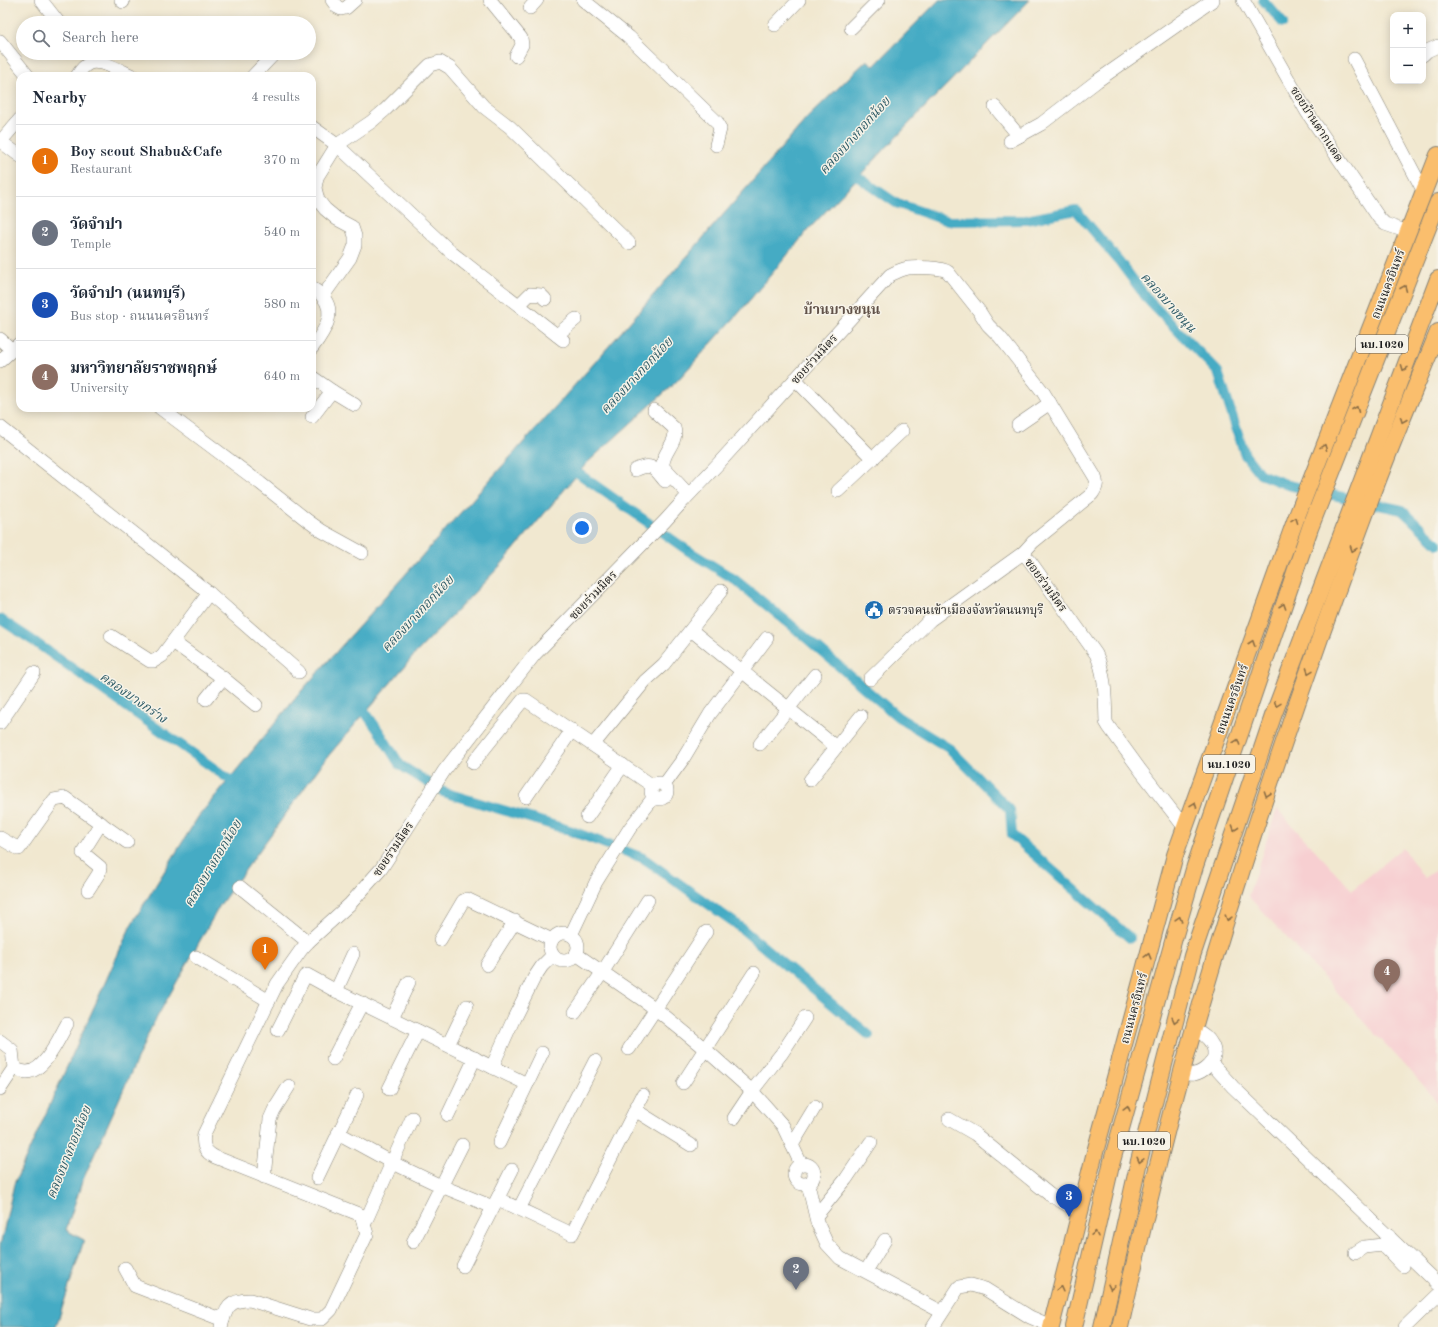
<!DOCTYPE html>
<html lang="en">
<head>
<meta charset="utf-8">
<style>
	:root { --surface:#fff; --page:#f2f2f3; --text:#1f2937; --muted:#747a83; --line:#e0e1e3; --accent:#1f6fb2 }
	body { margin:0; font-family:"Old Standard TT","Noto Serif Thai",serif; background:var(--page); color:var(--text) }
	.controls { position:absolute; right:12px; top:12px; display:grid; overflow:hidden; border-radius:8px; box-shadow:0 2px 10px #0003 }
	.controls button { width:36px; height:36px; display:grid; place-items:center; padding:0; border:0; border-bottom:1px solid var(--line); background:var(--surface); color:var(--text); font:20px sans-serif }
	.you { position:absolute; left:582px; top:528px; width:14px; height:14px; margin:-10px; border:3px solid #fff; border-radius:50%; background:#1a73e8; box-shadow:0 0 0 6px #1a73e833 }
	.badge { display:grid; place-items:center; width:26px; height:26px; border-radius:50%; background:var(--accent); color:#fff; font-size:13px; font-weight:700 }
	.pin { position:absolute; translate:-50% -33px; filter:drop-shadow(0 1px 2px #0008) }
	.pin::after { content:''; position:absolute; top:21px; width:14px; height:12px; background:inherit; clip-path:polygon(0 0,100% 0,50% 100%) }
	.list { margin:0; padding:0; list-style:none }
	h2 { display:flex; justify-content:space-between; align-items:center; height:52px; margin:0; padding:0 16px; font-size:17px }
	h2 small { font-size:13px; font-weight:400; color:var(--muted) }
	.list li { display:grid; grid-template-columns:26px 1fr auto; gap:12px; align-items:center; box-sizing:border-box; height:72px; padding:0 16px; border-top:1px solid var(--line) }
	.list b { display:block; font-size:15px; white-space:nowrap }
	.list p { margin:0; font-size:13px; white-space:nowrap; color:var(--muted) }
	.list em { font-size:13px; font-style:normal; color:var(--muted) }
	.icon { flex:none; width:22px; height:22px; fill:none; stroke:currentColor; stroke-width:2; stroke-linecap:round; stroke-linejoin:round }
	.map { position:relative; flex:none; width:1438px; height:1327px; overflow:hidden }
	.search { position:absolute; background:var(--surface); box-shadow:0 2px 10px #0003; left:16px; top:16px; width:300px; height:44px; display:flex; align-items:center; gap:10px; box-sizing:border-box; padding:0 14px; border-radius:22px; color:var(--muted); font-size:15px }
	.panel { position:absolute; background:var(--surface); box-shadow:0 2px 10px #0003; left:16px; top:72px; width:300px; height:340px; border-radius:12px }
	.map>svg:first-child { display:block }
	.built { fill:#f7cfd1 }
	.water { fill:#44abc4; stroke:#306470 }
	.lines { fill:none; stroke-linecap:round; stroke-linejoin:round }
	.canal { stroke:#44abc4; stroke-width:10 }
	.minor-casing { stroke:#868276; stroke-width:14 }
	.major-casing { stroke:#868276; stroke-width:18 }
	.minor { stroke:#fff; stroke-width:13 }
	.major { stroke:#fabe6d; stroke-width:16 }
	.oneway { stroke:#8b6d44 }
	.labels { text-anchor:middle; stroke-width:3; stroke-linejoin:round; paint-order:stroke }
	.shield { fill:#f7f3e8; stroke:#5e5c59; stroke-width:1 }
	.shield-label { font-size:11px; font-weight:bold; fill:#1c1c1c }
	.street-label { font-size:12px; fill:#1c1c1c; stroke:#f7f3e8 }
	.poi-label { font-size:12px; fill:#1c1c1c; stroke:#f7f3e8; text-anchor:start }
	.water-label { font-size:13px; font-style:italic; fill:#2e5c68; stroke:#f7f3e8 }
	.quarter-label { font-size:14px; font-weight:bold; fill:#615249; stroke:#f7f3e8 }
</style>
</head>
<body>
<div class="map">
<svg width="1438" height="1327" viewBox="0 0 1438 1327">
	<rect width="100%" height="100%" fill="#f7f3e8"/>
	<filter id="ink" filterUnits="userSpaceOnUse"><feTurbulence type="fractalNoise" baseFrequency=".025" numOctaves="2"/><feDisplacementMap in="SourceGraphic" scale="8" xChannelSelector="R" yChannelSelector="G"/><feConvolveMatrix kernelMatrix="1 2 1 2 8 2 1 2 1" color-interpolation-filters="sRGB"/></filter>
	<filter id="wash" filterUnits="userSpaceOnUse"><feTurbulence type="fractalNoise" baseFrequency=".012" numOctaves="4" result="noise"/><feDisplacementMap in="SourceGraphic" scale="16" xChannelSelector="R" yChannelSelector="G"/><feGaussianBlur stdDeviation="0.9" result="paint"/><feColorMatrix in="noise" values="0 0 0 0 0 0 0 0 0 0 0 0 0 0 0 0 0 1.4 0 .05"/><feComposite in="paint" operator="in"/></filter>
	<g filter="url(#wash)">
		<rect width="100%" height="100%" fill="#f1e8d0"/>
		<!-- built -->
		<polygon class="built" points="1277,809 1352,890 1403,848 1424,878 1438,868 1438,1104 1426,1088 1248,896"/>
		<!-- water -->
		<polygon class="water" points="939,0 1030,0 926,106 809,229 739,313 676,382 587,463 500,566 416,653 324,761 220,905 151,1028 82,1182 66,1230 84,1240 56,1327 0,1327 0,1247 14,1184 131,925 198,817 303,689 589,369 808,117 867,60 874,66"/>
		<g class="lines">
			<!-- canal -->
			<g class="canal">
				<polyline points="1263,0 1283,23"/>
				<polyline points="848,170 896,203 948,221 1026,220 1076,210 1119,261 1149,301 1218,372 1245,455 1260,474 1288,485 1402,510 1438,544"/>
				<polyline points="568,466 687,550 734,579 790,624 898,717 950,749 1010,810 1012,835 1130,938"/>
				<polyline points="0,619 32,640 239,786"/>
				<polyline points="358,702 380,733 400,765 443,792 569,830 643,858 735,923 869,1035"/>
			</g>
		</g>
	</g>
	<g filter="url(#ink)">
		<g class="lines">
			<defs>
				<g id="minor">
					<polyline points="41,0 59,23"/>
					<polyline points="121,0 123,2"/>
					<polyline points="332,0 337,7 341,9 346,8 355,0"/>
					<polyline points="490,0 521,38 522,45 516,56"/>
					<polyline points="583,0 629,37 717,122 720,129 716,145"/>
					<polyline points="1243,0 1307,112 1379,218 1385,224 1408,232"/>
					<polyline points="530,8 537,0"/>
					<polyline points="775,25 799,0"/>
					<polyline points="851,28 879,0"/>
					<polyline points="0,41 28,76"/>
					<polyline points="1423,55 1427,51 1438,46"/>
					<polyline points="1354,59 1424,192"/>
					<path d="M77,76C80,71 85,65 90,63C101,59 123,72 133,76"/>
					<polyline points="253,76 273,55"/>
					<polyline points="995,107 1019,136"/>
					<polyline points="312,127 337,145 452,253 563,340"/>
					<polyline points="0,141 20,156"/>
					<polyline points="1,141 20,119"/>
					<polyline points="1010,141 1041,124 1097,81 1213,0"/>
					<path d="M312,288C315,290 320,293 322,296C338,313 323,333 312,348"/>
					<polyline points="323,296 350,258 355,245 355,236 352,227 337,219 325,209 318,200 315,188 317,177 337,145 371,122 385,110 430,65 440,62 450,68 484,107 510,127 629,243"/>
					<polyline points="519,305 530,294 541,295 545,299"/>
					<polyline points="557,335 576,319"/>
					<polyline points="0,339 12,350"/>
					<polyline points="0,361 20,343"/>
					<polyline points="312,377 332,391 312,417"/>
					<polyline points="795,379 873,459"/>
					<polyline points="332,391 355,405"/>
					<polyline points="160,408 260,483 308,521 322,531 362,553"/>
					<path d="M654,410L674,428C679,442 661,453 663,467L688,494"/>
					<polyline points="1018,425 1050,403"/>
					<polyline points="0,427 209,593 299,672"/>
					<path d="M635,470C652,462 654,468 665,481"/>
					<polyline points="838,491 902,431"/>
					<polyline points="691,630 836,747"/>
					<polyline points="111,636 150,661 154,661 162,656 209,593"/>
					<polyline points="173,642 223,678 256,705"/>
					<polyline points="870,679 930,620 1023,553"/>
					<polyline points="206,699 223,678"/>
					<polyline points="0,723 34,673"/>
					<polyline points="760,744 815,675"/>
					<polyline points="593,745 645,681 664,664 721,591"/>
					<polyline points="473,763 523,700 526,700 653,786"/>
					<polyline points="810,780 861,716"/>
					<circle cx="659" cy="791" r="8"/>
					<polyline points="664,785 683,759 710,714 767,638"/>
					<polyline points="526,797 572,730"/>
					<polyline points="587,817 623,765"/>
					<polyline points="0,838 19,849 54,800 65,798 127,842"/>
					<polyline points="240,887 308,942"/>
					<polyline points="88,890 99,873 100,867 83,853 84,850 101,823"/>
					<circle cx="564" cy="947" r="14"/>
					<polyline points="571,935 596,882 630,828 654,797"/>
					<polyline points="440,940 463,901 467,899 552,940"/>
					<polyline points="576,954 656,1009 705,1049 752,1091 783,1126 801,1164"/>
					<polyline points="196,957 269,1001"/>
					<polyline points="487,965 515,921"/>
					<polyline points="336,991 353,954"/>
					<polyline points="575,1012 602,973 648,900"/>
					<polyline points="392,1018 409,982"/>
					<polyline points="278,1030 305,976 307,975 336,991 527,1084"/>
					<polyline points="0,1041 12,1050 14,1068 0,1089"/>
					<polyline points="448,1045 467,1006"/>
					<polyline points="629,1049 706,932"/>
					<polyline points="333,1059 362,1003"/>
					<polyline points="1211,1063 1233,1087 1438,1284"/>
					<polyline points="492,1067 514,1018 534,978 542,966 553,955"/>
					<path d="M14,1068C18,1070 22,1072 27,1072C45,1071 59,1038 67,1024"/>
					<path d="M1182,1073C1186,1074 1190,1075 1194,1074C1200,1073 1204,1070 1208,1066C1223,1052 1208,1035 1194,1029"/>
					<polyline points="683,1083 754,973"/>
					<polyline points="389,1089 418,1031"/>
					<polyline points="635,1110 691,1145"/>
					<polyline points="448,1115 475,1058"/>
					<polyline points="734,1118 752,1091 782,1053 805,1018"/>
					<polyline points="949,1119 975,1134 1050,1195 1080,1212"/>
					<polyline points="338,1133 393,1163 441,1186 493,1207"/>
					<polyline points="499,1143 542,1053"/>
					<polyline points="792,1145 815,1107"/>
					<circle cx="804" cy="1174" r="10"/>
					<polyline points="264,1177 270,1119 274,1110 289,1086"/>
					<polyline points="317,1178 357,1095"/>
					<polyline points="808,1184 817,1222 827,1244 840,1258 942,1312"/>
					<polyline points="498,1199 572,1234 643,1095"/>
					<polyline points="519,1209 595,1061"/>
					<polyline points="816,1216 846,1179 871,1142"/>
					<polyline points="364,1225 412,1118"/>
					<polyline points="413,1242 462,1145"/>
					<polyline points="1383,1245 1403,1266"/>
					<polyline points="1355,1253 1364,1247 1383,1245 1389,1236"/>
					<polyline points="463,1266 512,1170"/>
					<polyline points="125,1268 135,1286 223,1320"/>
					<polyline points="866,1271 885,1240"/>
					<path d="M221,1327C226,1308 228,1300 250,1300L310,1319H322L331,1310L367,1234L361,1215L215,1157C205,1152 202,1146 204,1134L277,984L301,950L308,942L350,904L381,869L444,771L535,654L665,521L683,501L718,464L890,275C896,272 902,269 908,268C916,267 942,267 948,272L979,311L988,325L1000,337L1043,392L1095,477C1098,484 1096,488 1092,494L1033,542L1023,553L1030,561L1096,654C1106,675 1105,699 1106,722L1109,727L1141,771L1185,828"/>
					<polyline points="933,1327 959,1287 971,1285 985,1289 1030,1317 1051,1326"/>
					<polyline points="1405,1327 1438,1295"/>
				</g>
				<g id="major">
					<polyline points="1051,1327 1094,1156 1175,855 1295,521 1438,155"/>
					<polyline points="1074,1327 1112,1161 1174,938 1195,866 1310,528 1438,202"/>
					<polyline points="1102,1327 1139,1161 1192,956 1273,716 1438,279"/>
					<path d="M1120,1327C1143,1224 1167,1122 1196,1021C1248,841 1309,663 1375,488C1395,435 1417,384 1438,332"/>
				</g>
			</defs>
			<!-- minor casing -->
			<use href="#minor" class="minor-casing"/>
			<!-- major casing -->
			<use href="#major" class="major-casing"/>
			<!-- minor -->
			<use href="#minor" class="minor"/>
			<!-- major -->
			<use href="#major" class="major"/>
		</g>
		<!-- one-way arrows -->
		<defs><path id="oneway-chevron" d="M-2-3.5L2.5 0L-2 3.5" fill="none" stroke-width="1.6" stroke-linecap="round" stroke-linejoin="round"/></defs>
		<g class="oneway">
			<use href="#oneway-chevron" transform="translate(1404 288) rotate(-68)"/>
			<use href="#oneway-chevron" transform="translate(1404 368) rotate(111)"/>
			<use href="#oneway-chevron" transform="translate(1356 409) rotate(-68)"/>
			<use href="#oneway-chevron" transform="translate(1403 420) rotate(112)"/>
			<use href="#oneway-chevron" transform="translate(1324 447) rotate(-69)"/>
			<use href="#oneway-chevron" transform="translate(1295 520) rotate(-69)"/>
			<use href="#oneway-chevron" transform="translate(1353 549) rotate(110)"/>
			<use href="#oneway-chevron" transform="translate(1283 606) rotate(-71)"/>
			<use href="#oneway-chevron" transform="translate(1252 643) rotate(-71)"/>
			<use href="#oneway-chevron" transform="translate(1309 671) rotate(110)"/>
			<use href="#oneway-chevron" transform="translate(1277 704) rotate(111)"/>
			<use href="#oneway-chevron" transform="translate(1237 742) rotate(-71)"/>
			<use href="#oneway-chevron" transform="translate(1267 794) rotate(109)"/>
			<use href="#oneway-chevron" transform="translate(1194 805) rotate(-70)"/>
			<use href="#oneway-chevron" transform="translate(1235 828) rotate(109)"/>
			<use href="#oneway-chevron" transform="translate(1228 918) rotate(107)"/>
			<use href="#oneway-chevron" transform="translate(1179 919) rotate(-73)"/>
			<use href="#oneway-chevron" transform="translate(1148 956) rotate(-75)"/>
			<use href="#oneway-chevron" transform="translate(1175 1020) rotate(104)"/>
			<use href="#oneway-chevron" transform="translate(1127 1108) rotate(-75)"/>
			<use href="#oneway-chevron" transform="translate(1140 1160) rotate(104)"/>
			<use href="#oneway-chevron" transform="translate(1095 1234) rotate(-77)"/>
			<use href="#oneway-chevron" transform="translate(1111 1287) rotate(103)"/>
			<use href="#oneway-chevron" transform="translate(1060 1289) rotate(-76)"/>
		</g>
	</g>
	<!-- icons -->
	<defs>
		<symbol id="civic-disc" viewBox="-11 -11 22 22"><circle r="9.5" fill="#1f6fb2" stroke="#f7f3e8"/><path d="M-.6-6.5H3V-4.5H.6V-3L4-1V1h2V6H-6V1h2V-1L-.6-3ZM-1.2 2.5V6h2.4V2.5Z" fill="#fff"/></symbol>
	</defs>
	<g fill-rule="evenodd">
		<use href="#civic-disc" x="863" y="599" width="22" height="22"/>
	</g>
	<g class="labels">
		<!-- shield labels -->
		<g class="shield">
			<rect x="1356" y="335" width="52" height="18" rx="3"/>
			<rect x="1203" y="755" width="52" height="18" rx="3"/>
			<rect x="1118" y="1132" width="52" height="18" rx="3"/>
		</g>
		<g class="shield-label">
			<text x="1382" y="348">นบ.1020</text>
			<text x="1229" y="768">นบ.1020</text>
			<text x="1144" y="1145">นบ.1020</text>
		</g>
		<!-- street labels -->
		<g class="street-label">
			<text transform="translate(1317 124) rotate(57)" y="4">ซอยบ้านตากแดด</text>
			<text transform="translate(1388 284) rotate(-69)" y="4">ถนนนครอินทร์</text>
			<text transform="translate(814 359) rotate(-48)" y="4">ซอยร่วมมิตร</text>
			<text transform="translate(1046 585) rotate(54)" y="4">ซอยร่วมมิตร</text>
			<text transform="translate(593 595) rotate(-46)" y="4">ซอยร่วมมิตร</text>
			<text transform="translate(1232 699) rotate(-70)" y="4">ถนนนครอินทร์</text>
			<text transform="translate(393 849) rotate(-56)" y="4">ซอยร่วมมิตร</text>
			<text transform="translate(1134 1008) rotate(-75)" y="4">ถนนนครอินทร์</text>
		</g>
		<!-- poi labels -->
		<g class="poi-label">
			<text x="888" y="614">ตรวจคนเข้าเมืองจังหวัดนนทบุรี</text>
		</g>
		<!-- water labels -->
		<g class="water-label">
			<text transform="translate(854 135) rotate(-48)" y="5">คลองบางกอกน้อย</text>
			<text transform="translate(1169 302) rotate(48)" y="5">คลองบางขนุน</text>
			<text transform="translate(636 375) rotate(-47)" y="5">คลองบางกอกน้อย</text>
			<text transform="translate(417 613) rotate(-47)" y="5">คลองบางกอกน้อย</text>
			<text transform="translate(134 697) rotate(35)" y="5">คลองบางกร่าง</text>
			<text transform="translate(212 863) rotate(-59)" y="5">คลองบางกอกน้อย</text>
			<text transform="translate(68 1152) rotate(-68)" y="5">คลองบางกอกน้อย</text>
		</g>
		<!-- quarter labels -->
		<g class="quarter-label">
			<text x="842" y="314">บ้านบางขนุน</text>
		</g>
	</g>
</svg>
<div class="controls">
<button>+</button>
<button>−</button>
</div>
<div class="you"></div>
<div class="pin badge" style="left:265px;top:970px;background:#e8710a">1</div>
<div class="pin badge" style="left:796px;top:1290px;background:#6b7280">2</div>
<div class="pin badge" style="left:1069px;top:1217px;background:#1a4fb4">3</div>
<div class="pin badge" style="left:1387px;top:992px;background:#8d6e63">4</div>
<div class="search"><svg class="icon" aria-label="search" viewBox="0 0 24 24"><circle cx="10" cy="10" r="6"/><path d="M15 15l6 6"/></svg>Search here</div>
<section class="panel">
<h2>Nearby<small>4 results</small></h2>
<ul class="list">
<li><span class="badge" style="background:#e8710a">1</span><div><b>Boy scout Shabu&amp;Cafe</b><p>Restaurant</p></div><em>370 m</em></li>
<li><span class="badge" style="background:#6b7280">2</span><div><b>วัดจําปา</b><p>Temple</p></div><em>540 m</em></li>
<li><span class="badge" style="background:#1a4fb4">3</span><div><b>วัดจำปา (นนทบุรี)</b><p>Bus stop · ถนนนครอินทร์</p></div><em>580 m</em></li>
<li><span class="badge" style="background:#8d6e63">4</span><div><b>มหาวิทยาลัยราชพฤกษ์</b><p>University</p></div><em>640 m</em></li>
</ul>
</section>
</div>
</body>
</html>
